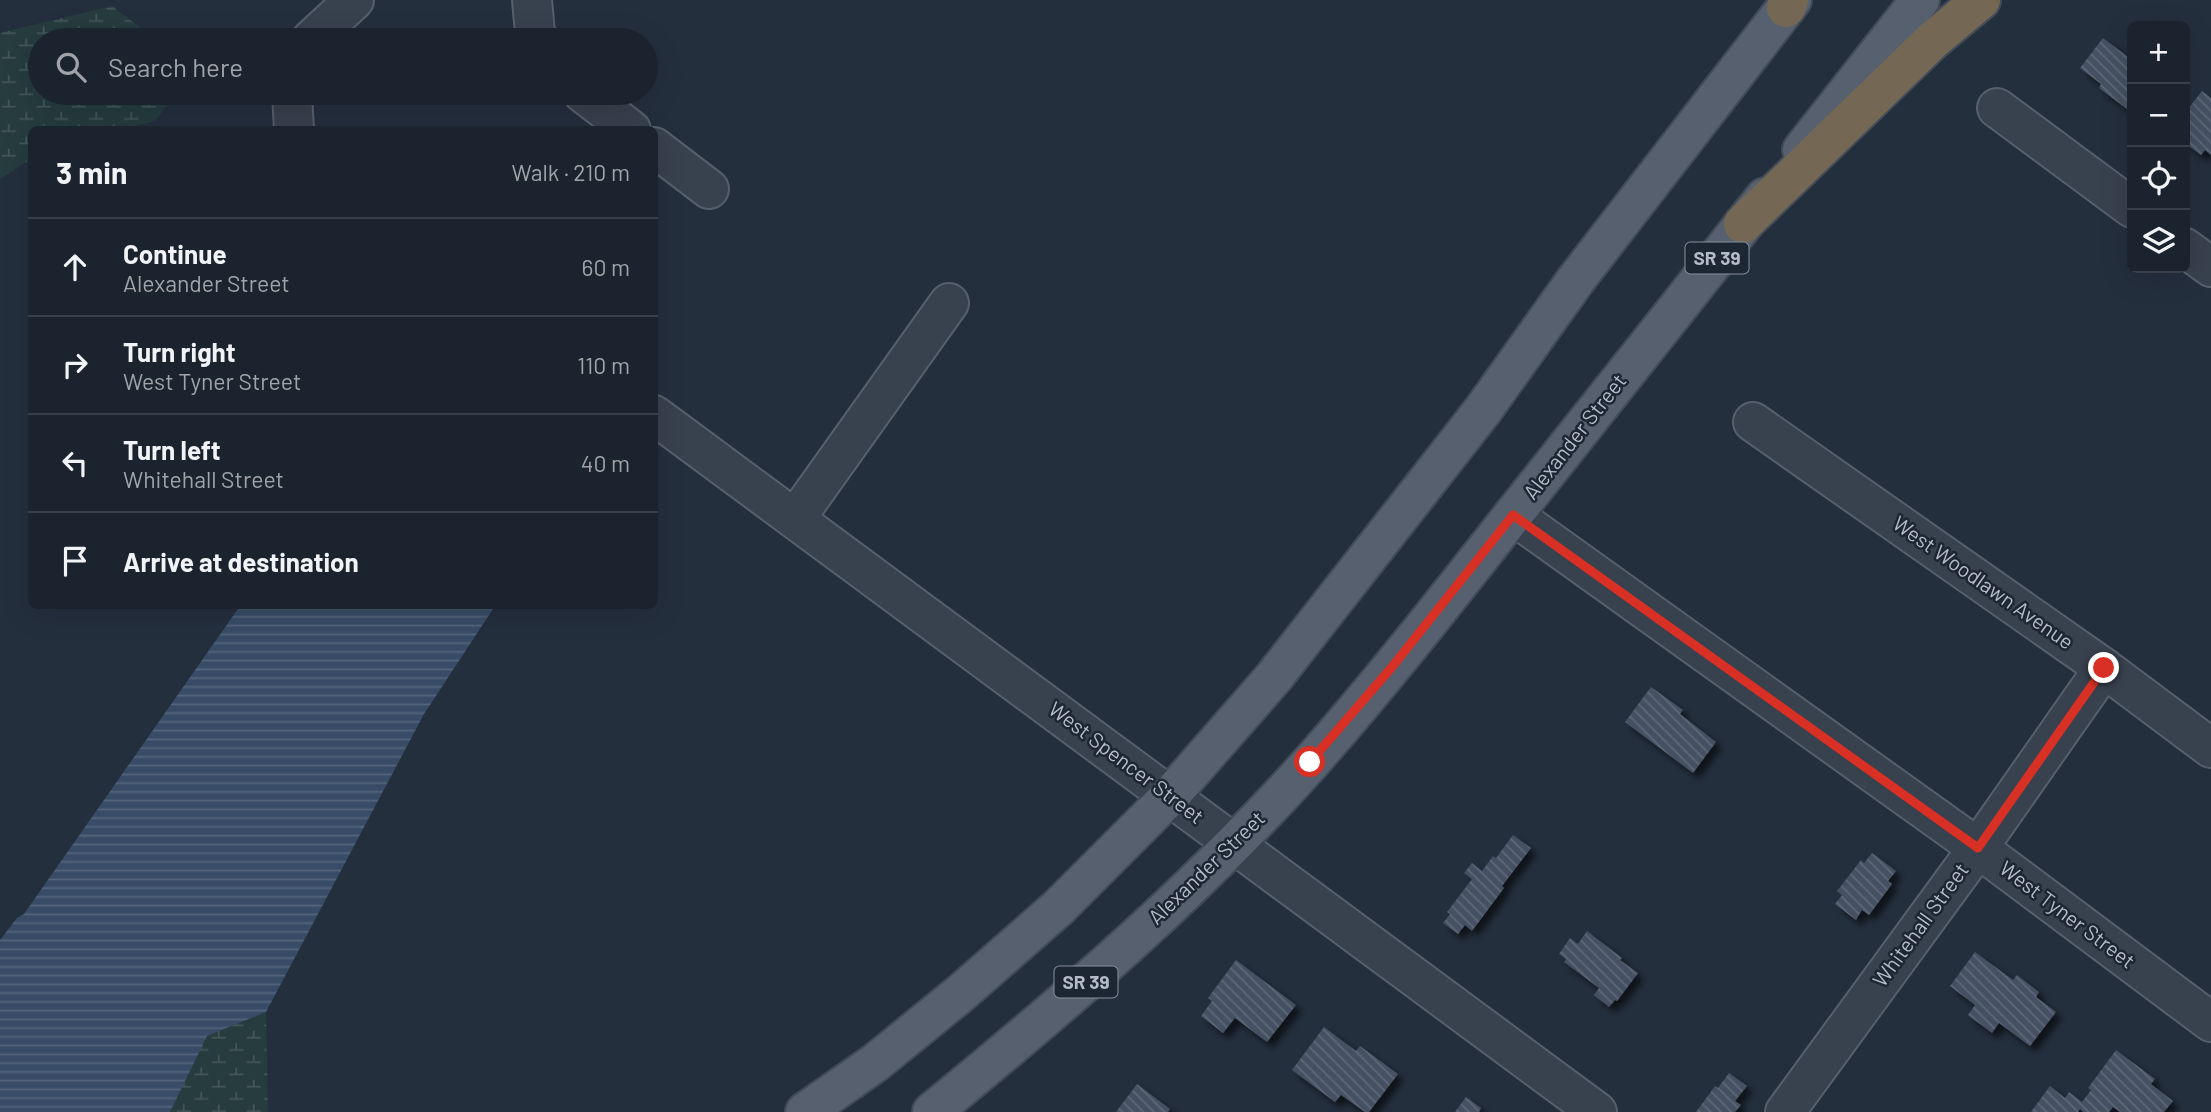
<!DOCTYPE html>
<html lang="en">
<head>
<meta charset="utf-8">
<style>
	:root { --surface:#1b232e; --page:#282f3a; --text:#f1f3f6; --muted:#a0a4aa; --line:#39404a }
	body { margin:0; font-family:Barlow,sans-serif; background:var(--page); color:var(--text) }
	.controls { position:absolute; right:21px; top:21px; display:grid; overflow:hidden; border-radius:10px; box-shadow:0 7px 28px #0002 }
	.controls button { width:63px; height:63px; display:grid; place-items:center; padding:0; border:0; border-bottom:2px solid var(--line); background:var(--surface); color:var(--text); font:35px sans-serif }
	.stop { position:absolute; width:21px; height:21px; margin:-16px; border:5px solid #d93025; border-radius:50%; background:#fff }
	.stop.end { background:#d93025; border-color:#fff; box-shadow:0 2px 7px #0008 }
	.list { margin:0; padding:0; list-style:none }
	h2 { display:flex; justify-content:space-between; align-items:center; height:91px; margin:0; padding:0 28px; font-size:30px }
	h2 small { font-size:23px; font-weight:400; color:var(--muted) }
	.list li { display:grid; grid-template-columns:46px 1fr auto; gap:21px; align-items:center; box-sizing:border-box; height:98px; padding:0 28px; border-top:2px solid var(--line) }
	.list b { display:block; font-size:26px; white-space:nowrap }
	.list p { margin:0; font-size:23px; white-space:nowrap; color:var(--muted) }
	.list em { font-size:23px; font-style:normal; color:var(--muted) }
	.icon { flex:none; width:38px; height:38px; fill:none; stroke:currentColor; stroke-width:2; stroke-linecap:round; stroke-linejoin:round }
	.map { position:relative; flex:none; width:2211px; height:1112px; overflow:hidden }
	.search { position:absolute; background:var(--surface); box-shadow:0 7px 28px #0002; left:28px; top:28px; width:630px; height:77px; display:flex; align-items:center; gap:18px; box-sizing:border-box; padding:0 24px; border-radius:38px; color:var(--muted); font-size:26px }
	.panel { position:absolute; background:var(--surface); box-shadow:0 7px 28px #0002; left:28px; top:126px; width:630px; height:483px; border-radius:10px }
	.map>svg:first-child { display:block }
	.wetland { fill:url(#wetland-marsh) }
	.water { fill:url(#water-rules) }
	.building { fill:url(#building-back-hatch); filter:url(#shadow) }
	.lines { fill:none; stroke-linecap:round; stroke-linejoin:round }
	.minor-casing { stroke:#565f6c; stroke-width:42 }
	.major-casing { stroke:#414a57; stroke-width:42 }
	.highway-casing { stroke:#434c59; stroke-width:42 }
	.minor { stroke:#38414e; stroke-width:38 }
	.major { stroke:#56606e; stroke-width:38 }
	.highway { stroke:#746855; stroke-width:38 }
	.route { stroke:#d93025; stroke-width:9 }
	.labels { text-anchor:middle; stroke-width:5; stroke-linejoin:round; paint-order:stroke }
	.shield { fill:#1d2633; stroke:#878f9c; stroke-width:2 }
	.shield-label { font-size:19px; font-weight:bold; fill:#b4bcc9 }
	.street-label { font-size:21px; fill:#b4bcc9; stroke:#1d2633 }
</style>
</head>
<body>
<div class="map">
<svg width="2211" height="1112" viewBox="0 0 2211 1112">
	<defs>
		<pattern id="wetland-marsh" width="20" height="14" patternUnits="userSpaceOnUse" patternTransform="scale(1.75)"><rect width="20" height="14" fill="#263c3f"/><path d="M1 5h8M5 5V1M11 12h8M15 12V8" fill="none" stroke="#435659"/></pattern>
		<pattern id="water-rules" width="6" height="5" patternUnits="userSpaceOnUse" patternTransform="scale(1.75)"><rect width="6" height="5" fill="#394c67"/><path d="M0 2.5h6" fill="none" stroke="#53647b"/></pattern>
		<pattern id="building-back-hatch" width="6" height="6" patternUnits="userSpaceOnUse" patternTransform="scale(1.75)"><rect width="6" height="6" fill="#455162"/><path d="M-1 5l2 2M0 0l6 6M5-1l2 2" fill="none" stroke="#5d6877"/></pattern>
		<filter id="shadow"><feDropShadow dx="6" dy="6" stdDeviation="3.5" flood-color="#0009"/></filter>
	</defs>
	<rect width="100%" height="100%" fill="#242f3e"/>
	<!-- wetland -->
	<g class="wetland">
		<polygon points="112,6 157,40 40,40 40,93 176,93 155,121 122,129 32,130 31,159 0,179 0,33"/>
		<polygon points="266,1012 268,1112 170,1112 207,1035"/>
	</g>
	<!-- water -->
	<polygon class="water" points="240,606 495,606 424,714 266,1012 207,1036 170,1112 0,1112 0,940 17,918 24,914"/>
	<!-- building -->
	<g class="building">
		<polygon points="2103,38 2132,60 2132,103 2127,109 2099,88 2101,84 2080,68"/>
		<polygon points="2202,91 2211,98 2211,155 2205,150 2201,155 2185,143 2185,113"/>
		<polygon points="1651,687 1683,710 1680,714 1716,742 1693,773 1625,722"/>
		<polygon points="1513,835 1531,848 1502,886 1504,888 1472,931 1465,925 1458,934 1443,923 1450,914 1447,912 1472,879 1464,873 1472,863 1482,871 1493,856 1496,858"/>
		<polygon points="1872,853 1896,871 1888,881 1892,884 1869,915 1862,910 1856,920 1835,904 1842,895 1837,891 1861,860 1864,863"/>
		<polygon points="1587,931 1622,958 1620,960 1638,973 1617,1001 1615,1000 1609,1007 1594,995 1599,988 1564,962 1566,959 1559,954 1570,938 1578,944"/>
		<polygon points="1975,952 2013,980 2017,975 2039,992 2036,997 2056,1012 2030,1046 1999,1023 1992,1033 1968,1015 1975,1005 1950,986"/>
		<polygon points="1236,960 1296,1005 1267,1042 1235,1018 1223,1033 1201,1016 1212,1001 1208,998"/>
		<polygon points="1324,1027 1356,1051 1360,1046 1398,1074 1369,1112 1365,1112 1341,1095 1335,1102 1292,1070"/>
		<polygon points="2116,1050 2155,1079 2151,1084 2173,1101 2164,1112 2120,1112 2113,1107 2109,1112 2083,1112 2080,1109 2078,1112 2031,1112 2050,1086 2065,1098 2069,1092 2082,1102 2091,1090 2088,1088"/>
		<polygon points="1729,1073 1747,1086 1735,1101 1741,1105 1735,1112 1696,1112 1715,1086 1718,1088"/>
		<polygon points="1137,1084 1170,1109 1168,1112 1116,1112"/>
		<polygon points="1466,1097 1481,1108 1479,1112 1455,1112"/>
	</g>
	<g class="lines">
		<defs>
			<g id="minor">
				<polyline points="532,0 535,33 539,40"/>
				<polyline points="311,40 354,0"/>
				<polyline points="292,93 294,130"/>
				<polyline points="583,93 631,130"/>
				<polyline points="1997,108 2132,208"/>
				<polyline points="654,147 709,189"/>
				<polyline points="2185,248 2211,267"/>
				<polyline points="654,415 1597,1112"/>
				<polyline points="1753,422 2104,668 2211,748"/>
				<polyline points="1513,515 1978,848 2211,1022"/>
				<polyline points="795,519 949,303"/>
				<polyline points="1785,1112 1978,848 2104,668"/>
			</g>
			<g id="major">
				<polyline points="1802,150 1920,0"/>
				<polyline points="805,1112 875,1063 961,993 1058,908 1170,796 1274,677 1483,410 1575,281 1792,0"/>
				<path d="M932,1112C1065,1003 1197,890 1312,761C1381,683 1445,601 1509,520C1595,412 1680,305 1765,197"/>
			</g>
			<g id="highway">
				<polyline points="1786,8 1789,0"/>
				<polyline points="1743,224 1933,40 1981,0"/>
			</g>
		</defs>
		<!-- minor casing -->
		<use href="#minor" class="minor-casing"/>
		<!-- major casing -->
		<use href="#major" class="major-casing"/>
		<!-- highway casing -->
		<use href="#highway" class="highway-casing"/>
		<!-- minor -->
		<use href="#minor" class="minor"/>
		<!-- major -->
		<use href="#major" class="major"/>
		<!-- highway -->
		<use href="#highway" class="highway"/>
	</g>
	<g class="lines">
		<!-- route -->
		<polyline class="route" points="1310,762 1392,667 1513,515 1978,848 2104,668"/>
	</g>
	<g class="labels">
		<!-- shield labels -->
		<g class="shield">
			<rect x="1685.5" y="242.5" width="63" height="31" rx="5"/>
			<rect x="1054.5" y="966.5" width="63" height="31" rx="5"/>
		</g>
		<g class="shield-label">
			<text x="1717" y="265">SR 39</text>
			<text x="1086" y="989">SR 39</text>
		</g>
		<!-- street labels -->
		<g class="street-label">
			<text transform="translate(1575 437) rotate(-52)" y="7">Alexander Street</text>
			<text transform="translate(1983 583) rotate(35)" y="7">West Woodlawn Avenue</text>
			<text transform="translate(1126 763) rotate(37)" y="7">West Spencer Street</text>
			<text transform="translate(1207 868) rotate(-44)" y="7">Alexander Street</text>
			<text transform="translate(2067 915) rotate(37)" y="7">West Tyner Street</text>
			<text transform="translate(1921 925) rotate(-54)" y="7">Whitehall Street</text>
		</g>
	</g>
</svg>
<div class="controls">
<button>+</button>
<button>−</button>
<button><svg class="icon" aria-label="locate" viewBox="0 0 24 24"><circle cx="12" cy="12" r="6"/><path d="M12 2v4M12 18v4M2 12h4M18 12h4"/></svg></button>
<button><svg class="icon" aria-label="layers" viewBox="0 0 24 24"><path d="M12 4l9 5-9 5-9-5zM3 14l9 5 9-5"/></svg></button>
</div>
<div class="stop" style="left:1310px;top:762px"></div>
<div class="stop end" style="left:2104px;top:668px"></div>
<div class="search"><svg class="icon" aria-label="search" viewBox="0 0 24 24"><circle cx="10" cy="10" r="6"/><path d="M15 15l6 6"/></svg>Search here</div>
<section class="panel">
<h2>3 min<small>Walk · 210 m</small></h2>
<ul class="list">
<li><svg class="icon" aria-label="ahead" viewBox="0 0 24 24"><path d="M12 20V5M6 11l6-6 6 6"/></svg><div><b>Continue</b><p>Alexander Street</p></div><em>60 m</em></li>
<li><svg class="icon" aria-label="right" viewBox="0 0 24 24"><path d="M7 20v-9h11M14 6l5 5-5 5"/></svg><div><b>Turn right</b><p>West Tyner Street</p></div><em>110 m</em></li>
<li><svg class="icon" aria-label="left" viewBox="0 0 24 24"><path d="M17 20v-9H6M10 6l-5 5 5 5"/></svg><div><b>Turn left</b><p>Whitehall Street</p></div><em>40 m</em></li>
<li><svg class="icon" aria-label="arrive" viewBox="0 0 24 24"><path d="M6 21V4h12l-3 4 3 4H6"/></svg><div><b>Arrive at destination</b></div></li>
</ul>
</section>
</div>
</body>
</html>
